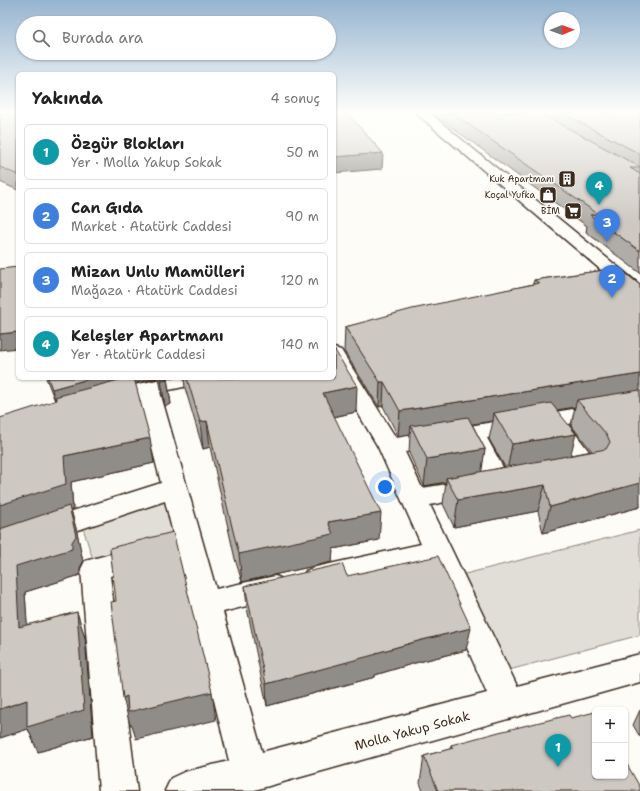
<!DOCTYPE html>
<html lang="tr">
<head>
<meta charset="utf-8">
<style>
	:root { --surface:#fff; --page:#f2f2f2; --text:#222; --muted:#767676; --line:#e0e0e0; --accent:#3b2a1e }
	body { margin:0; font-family:"Shantell Sans",sans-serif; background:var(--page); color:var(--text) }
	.controls { position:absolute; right:12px; bottom:12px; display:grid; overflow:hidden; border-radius:6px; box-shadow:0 1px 3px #0004 }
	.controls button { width:36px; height:36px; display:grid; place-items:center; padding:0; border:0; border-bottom:1px solid var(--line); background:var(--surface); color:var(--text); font:20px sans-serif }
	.compass { position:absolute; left:544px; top:12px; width:36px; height:36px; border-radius:50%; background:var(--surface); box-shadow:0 1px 3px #0004; rotate:89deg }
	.you { position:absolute; left:385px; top:487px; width:14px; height:14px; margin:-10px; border:3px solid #fff; border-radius:50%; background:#1a73e8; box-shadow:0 0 0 6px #1a73e833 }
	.badge { display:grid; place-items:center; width:26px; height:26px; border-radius:50%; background:var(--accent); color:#fff; font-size:13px; font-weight:700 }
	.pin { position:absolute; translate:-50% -33px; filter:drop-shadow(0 1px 2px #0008) }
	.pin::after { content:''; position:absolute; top:21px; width:14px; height:12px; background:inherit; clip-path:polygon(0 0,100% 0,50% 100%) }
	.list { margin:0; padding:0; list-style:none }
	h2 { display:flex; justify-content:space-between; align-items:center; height:52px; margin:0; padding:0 16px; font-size:17px }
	h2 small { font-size:13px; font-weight:400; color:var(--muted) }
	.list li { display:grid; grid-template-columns:26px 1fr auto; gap:12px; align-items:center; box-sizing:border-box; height:56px; margin:0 8px 8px; padding:0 8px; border:1px solid var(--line); border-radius:6px }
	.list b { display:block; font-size:15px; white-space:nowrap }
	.list p { margin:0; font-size:13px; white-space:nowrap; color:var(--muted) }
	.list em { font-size:13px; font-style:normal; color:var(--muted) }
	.icon { flex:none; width:22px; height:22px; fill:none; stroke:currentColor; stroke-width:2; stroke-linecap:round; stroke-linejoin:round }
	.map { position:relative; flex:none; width:640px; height:791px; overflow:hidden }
	.search { position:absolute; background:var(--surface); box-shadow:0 1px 3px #0004; left:16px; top:16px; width:320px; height:44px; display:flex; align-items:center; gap:10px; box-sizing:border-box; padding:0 14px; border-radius:22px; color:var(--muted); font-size:15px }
	.panel { position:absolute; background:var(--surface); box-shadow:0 1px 3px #0004; left:16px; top:72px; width:320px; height:308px; border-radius:6px }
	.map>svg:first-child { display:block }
	.green { fill:#e1ded7; stroke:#8e847a }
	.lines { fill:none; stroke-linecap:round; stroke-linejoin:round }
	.minor-casing { stroke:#3b2a1e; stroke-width:3 }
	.minor { fill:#fdfcf7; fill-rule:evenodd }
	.wall { fill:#b0aca7; stroke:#3b2a1e; fill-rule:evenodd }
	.shaded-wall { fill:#908c88; stroke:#3b2a1e }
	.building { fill:#cdc8c2; stroke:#3b2a1e }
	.labels { text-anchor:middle; stroke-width:3.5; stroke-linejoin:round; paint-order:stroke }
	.far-poi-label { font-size:9px; fill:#3b2a1e; stroke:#fdfcf7; text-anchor:end }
	.near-street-label { font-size:13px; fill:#3b2a1e; stroke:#fdfcf7 }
</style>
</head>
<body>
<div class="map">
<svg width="640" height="791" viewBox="0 0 640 791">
	<rect width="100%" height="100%" fill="#fdfcf7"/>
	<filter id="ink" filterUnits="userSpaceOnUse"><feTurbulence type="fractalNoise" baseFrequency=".025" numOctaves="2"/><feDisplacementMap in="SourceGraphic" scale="8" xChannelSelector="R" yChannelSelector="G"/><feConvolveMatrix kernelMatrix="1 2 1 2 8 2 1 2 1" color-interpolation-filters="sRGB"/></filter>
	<g filter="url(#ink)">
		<!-- green -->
		<g class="green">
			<polygon points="170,494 183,543 95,566 82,525"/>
			<polygon points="640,530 640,635 509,670 461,575"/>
		</g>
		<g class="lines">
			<defs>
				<g id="minor">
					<polygon points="416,113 429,113 640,285 640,299 634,298"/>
					<polygon points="334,348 341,350 396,438 640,398 640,412 568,424 601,467 598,473 576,478 567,476 564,470 567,464 572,463 546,428 487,438 512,484 508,490 499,493 490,490 465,442 405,452 422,488 473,480 482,483 486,489 482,495 430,505 517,686 640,654 640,682 251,791 165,791 171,778 184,772 229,761 165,501 0,556 0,534 161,483 139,397 130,396 127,391 130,386 166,378 205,378 202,383 160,392 216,589 275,576 285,580 290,588 285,596 223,612 262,752 487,693 430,564 316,591 306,587 301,579 306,571 316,567 421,544 378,447 334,372"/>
					<polygon points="140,546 150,549 154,557 150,565 110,576 137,791 99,791 81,569 85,561"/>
				</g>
			</defs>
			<!-- minor casing -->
			<use href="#minor" class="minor-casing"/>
			<!-- minor -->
			<use href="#minor" class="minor"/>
		</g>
		<!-- wall -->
		<g class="wall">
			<polygon points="0,113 18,113 18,190 0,182"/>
			<polygon points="432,113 640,113 640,273 586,232 587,226"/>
			<path d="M619,268L640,507L543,533L538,511L454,527L443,504L446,482L424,486L409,453L410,434L398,436L383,406L379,407L344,351L345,327L533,284L534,280ZM575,407L571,425L592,451L571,455L557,410ZM493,421L489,439L505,467L481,472L485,449L472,424Z"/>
			<polygon points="46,378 157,378 148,380 135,383 154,463 71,482 73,509 71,510 77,532 83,562 80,568 80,575 25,592 27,625 77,612 85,638 93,736 38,752 28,729 0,738 55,401"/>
			<polygon points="159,378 167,378 171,404 165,406 162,394"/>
			<polygon points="184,378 334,378 356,412 334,417 379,540 333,549 332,562 242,582 235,559 210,447 203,449 185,388"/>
			<polygon points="347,576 466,650 415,663 375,675 375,677 267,706 247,608 245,586"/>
			<polygon points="640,710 640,737 633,725"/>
			<polygon points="451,745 640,791 423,791 420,783 424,756 450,749"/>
		</g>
		<!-- shaded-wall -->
		<g class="shaded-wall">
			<polygon points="383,153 382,169 334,173 334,157"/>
			<polygon points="18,332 18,348 0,350 0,334"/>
			<polygon points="640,374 640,397 577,400 575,407 498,420 494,413 493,421 415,433 411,426 410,434 398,436 400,411"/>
			<polygon points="92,378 157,378 148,380 58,404 55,397 57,405 56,405 52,389"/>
			<polygon points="167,379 171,404 165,406 161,380"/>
			<polygon points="380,382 384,382 383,406 379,407"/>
			<polygon points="357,386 356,412 323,419 323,393"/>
			<polygon points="207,421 210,447 203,449 200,422"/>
			<polygon points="576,434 569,461 507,471 512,444"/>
			<polygon points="150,438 154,463 71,482 73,509 71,510 77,532 83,562 80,568 80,575 25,592 29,653 19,627 0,534 0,505 64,456"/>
			<polygon points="485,449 481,476 446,478 446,482 424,486 427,459"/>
			<polygon points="640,483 640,507 543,533 550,507"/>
			<polygon points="545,485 538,511 454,527 458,500"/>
			<polygon points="381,513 379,540 333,549 332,562 242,582 239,554 328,522"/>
			<polygon points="77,612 85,638 93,736 38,752 28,729 0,738 0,709 27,700"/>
			<polygon points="471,628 466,650 415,663 375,675 375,677 267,706 266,684 418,641"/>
			<polygon points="212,692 216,720 136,739 132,725 130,725 123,698 127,696"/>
		</g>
		<!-- building -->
		<g class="building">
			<polygon points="18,113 18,175 0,167 0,114"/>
			<polygon points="334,113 347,113 383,153 334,157"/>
			<polygon points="452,113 540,113 640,167 640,168 630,168 640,174 640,251 590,215 598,214"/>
			<polygon points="562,113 640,113 640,154"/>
			<polygon points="18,267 18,332 0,334 0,269"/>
			<polygon points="619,268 640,285 640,374 400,411 384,382 380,382 345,327 412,309 539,283 534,280"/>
			<polygon points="334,349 357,386 323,393 381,513 328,522 333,534 239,554 233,531 207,421 200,422 187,378 334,378"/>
			<polygon points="48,378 92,378 52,389"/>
			<polygon points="126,378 134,378 150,438 64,456 66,484 0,505 0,418 57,400 55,397"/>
			<polygon points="161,378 167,378 167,379 161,380"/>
			<polygon points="640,390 640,483 550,507 545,485 458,500 446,478 606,449 610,442 607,435 577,400"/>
			<polygon points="551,403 576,434 512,444 494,413"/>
			<polygon points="468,417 485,449 427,459 411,426"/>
			<polygon points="69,506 76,536 72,542 72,549 16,566 19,627 77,612 84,710 27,727 27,700 0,709 0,529"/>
			<polygon points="173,532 212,692 128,712 127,696 123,698 111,602 116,601 110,548"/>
			<polygon points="438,556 471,628 418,641 376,653 377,654 266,684 245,586 342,564 347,576"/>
			<polygon points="595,712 595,776 625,776 625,761 640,787 640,791 438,791 424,756 453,748 451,745 499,732 569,715 571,718"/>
		</g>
	</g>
	<!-- sky -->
	<linearGradient id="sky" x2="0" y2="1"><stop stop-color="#96b4d0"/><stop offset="0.5" stop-color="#fefefb"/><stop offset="1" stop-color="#fefefb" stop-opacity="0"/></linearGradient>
	<rect width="640" height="224" fill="url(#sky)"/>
	<!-- icons -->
	<defs>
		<symbol id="building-square" viewBox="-11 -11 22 22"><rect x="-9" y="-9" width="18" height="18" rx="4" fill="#3b2a1e" stroke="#fdfcf7"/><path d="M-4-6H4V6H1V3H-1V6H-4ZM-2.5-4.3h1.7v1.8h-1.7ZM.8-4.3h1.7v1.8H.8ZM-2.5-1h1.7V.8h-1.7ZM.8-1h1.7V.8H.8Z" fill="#fff"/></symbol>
		<symbol id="shop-square" viewBox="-11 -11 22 22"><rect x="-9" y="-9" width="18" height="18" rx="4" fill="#3b2a1e" stroke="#fdfcf7"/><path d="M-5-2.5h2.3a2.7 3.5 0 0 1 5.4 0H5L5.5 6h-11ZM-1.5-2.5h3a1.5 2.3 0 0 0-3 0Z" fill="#fff"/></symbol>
		<symbol id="supermarket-square" viewBox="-11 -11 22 22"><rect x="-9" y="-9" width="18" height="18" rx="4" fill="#3b2a1e" stroke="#fdfcf7"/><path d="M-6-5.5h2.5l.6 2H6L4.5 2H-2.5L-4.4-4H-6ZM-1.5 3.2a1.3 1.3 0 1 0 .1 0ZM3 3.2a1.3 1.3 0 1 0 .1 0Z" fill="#fff"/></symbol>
	</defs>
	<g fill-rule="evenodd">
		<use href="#building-square" x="557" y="169" width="20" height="20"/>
		<use href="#shop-square" x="538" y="185" width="20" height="20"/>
		<use href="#supermarket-square" x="563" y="201" width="20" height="20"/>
	</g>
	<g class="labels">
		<!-- far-poi labels -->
		<g class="far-poi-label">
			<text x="554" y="182">Kuk Apartmanı</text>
			<text x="535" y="198">Koçal Yufka</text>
			<text x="560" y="214">BİM</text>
		</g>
		<!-- near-street labels -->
		<g class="near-street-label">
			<text transform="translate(412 730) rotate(-15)" y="5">Molla Yakup Sokak</text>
		</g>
	</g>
</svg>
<div class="controls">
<button>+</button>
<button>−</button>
</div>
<svg class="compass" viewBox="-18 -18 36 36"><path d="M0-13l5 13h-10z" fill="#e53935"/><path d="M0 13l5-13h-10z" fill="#767676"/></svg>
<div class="you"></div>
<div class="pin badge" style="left:558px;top:767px;background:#0f9aa8">1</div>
<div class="pin badge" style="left:612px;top:298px;background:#3f7fe0">2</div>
<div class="pin badge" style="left:607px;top:242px;background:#3f7fe0">3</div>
<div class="pin badge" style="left:599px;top:205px;background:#0f9aa8">4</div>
<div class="search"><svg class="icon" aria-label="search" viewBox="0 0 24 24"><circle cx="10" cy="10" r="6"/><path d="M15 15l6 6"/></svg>Burada ara</div>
<section class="panel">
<h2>Yakında<small>4 sonuç</small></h2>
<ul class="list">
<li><span class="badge" style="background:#0f9aa8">1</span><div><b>Özgür Blokları</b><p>Yer · Molla Yakup Sokak</p></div><em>50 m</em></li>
<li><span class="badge" style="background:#3f7fe0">2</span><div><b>Can Gıda</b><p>Market · Atatürk Caddesi</p></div><em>90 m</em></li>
<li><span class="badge" style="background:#3f7fe0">3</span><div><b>Mizan Unlu Mamülleri</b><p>Mağaza · Atatürk Caddesi</p></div><em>120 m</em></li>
<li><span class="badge" style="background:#0f9aa8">4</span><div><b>Keleşler Apartmanı</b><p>Yer · Atatürk Caddesi</p></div><em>140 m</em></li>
</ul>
</section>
</div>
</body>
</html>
